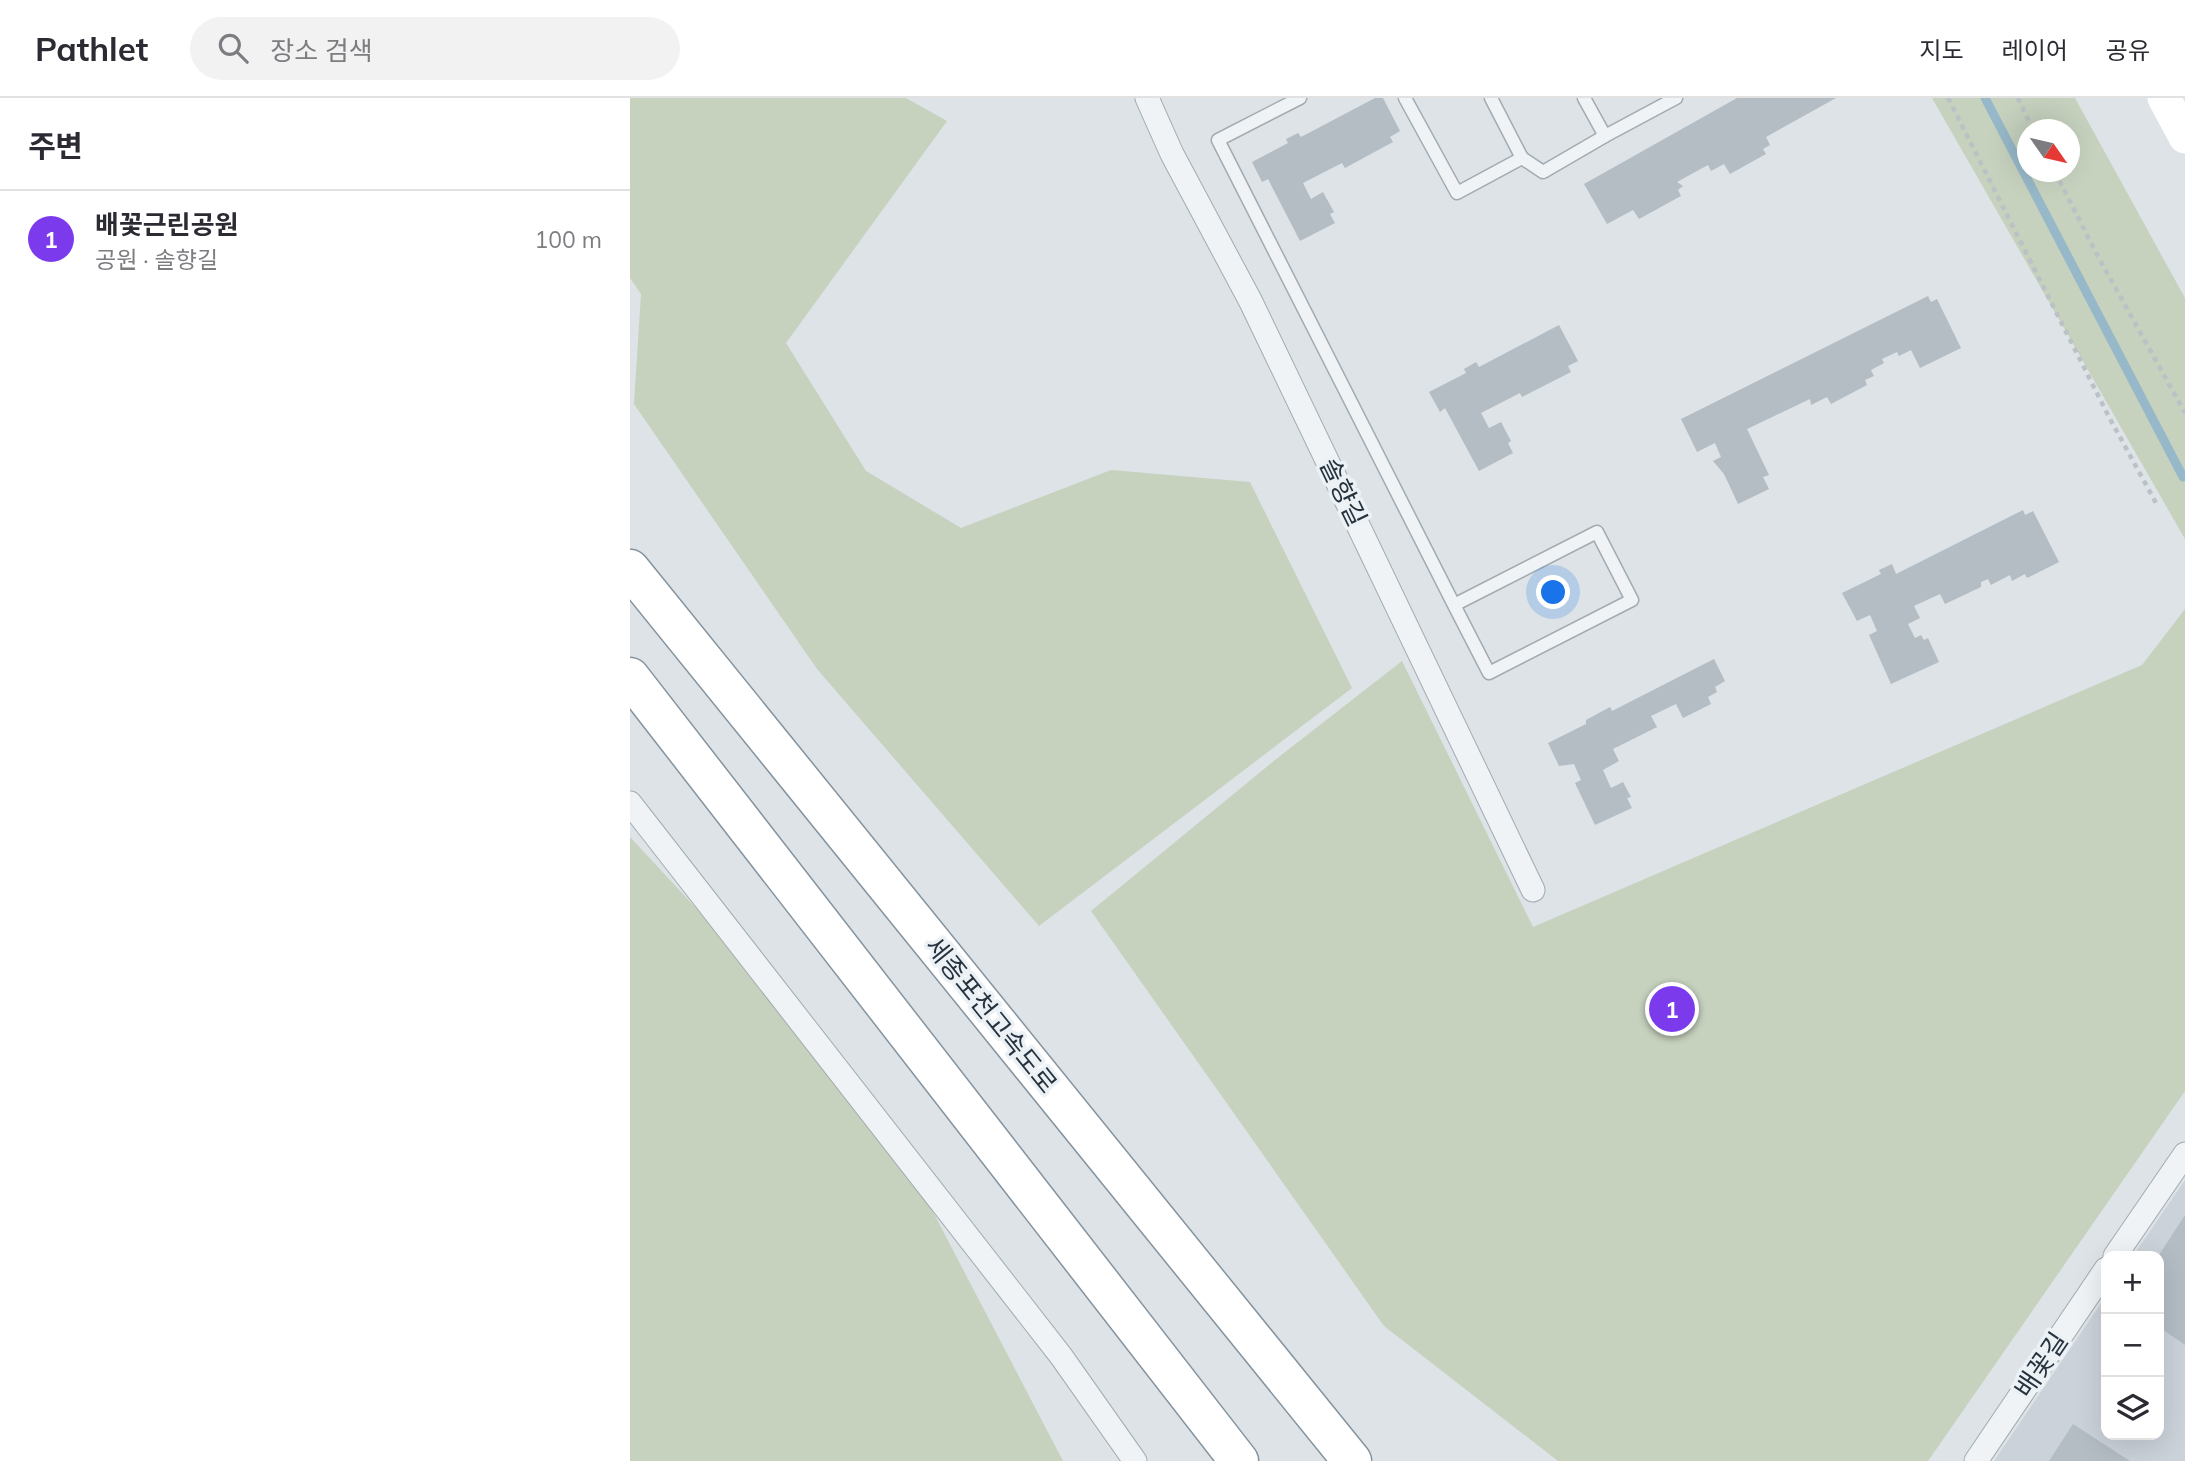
<!DOCTYPE html>
<html lang="ko">
<head>
<meta charset="utf-8">
<style>
	:root { --surface:#fff; --page:#f2f2f3; --text:#2b2b33; --muted:#7c7c81; --line:#e1e1e2; --accent:#7c3aed }
	body { margin:0; font-family:Mulish,"Noto Sans KR",sans-serif; background:var(--page); color:var(--text) }
	.controls { position:absolute; right:21px; bottom:21px; display:grid; overflow:hidden; border-radius:14px; box-shadow:0 7px 28px #0002 }
	.controls button { width:63px; height:63px; display:grid; place-items:center; padding:0; border:0; border-bottom:2px solid var(--line); background:var(--surface); color:var(--text); font:35px sans-serif }
	.compass { position:absolute; left:1387px; top:21px; width:63px; height:63px; border-radius:50%; background:var(--surface); box-shadow:0 7px 28px #0002; rotate:124deg }
	.you { position:absolute; left:924px; top:495px; width:24px; height:24px; margin:-18px; border:5px solid #fff; border-radius:50%; background:#1a73e8; box-shadow:0 0 0 10px #1a73e833 }
	.badge { display:grid; place-items:center; width:46px; height:46px; border-radius:50%; background:var(--accent); color:#fff; font-size:23px; font-weight:700 }
	.pin { position:absolute; translate:-50% -50%; border:4px solid #fff; box-shadow:0 2px 7px #0006 }
	.list { margin:0; padding:0; list-style:none }
	h2 { display:flex; justify-content:space-between; align-items:center; height:91px; margin:0; padding:0 28px; font-size:30px }
	h2 small { font-size:23px; font-weight:400; color:var(--muted) }
	.list li { display:grid; grid-template-columns:46px 1fr auto; gap:21px; align-items:center; box-sizing:border-box; height:98px; padding:0 28px; border-top:2px solid var(--line) }
	.list b { display:block; font-size:26px; white-space:nowrap }
	.list p { margin:0; font-size:23px; white-space:nowrap; color:var(--muted) }
	.list em { font-size:23px; font-style:normal; color:var(--muted) }
	.icon { flex:none; width:38px; height:38px; fill:none; stroke:currentColor; stroke-width:2; stroke-linecap:round; stroke-linejoin:round }
	.map { position:relative; flex:none; width:1555px; height:1363px; overflow:hidden }
	header { display:flex; align-items:center; gap:42px; box-sizing:border-box; height:98px; padding:0 35px; background:var(--surface); border-bottom:2px solid var(--line) }
	header strong { font-size:33px }
	nav { display:flex; gap:38px; margin-inline-start:auto; font-size:24px }
	.search { width:490px; height:63px; background:var(--page); display:flex; align-items:center; gap:18px; box-sizing:border-box; padding:0 24px; border-radius:38px; color:var(--muted); font-size:26px }
	main { display:flex }
	aside { flex:1; background:var(--surface) }
	.map>svg:first-child { display:block }
	.built { fill:#cbd2d9 }
	.green { fill:#c6d1be; fill-rule:evenodd }
	.lines { fill:none; stroke-linecap:round; stroke-linejoin:round }
	.stream { stroke:#97b8c8; stroke-width:9 }
	.building { fill:#b4bdc4 }
	.lane-casing { stroke:#a2abb1; stroke-width:15 }
	.street-casing { stroke:#a2abb1; stroke-width:25 }
	.highway-casing { stroke:#84939e; stroke-width:41 }
	.path { stroke:#bbc1c5; stroke-width:4.5; stroke-dasharray:5 5; stroke-linecap:butt }
	.lane { stroke:#eff3f5; stroke-width:12 }
	.street { stroke:#eff3f5; stroke-width:23 }
	.secondary { stroke:#fff; stroke-width:33 }
	.highway { stroke:#fff; stroke-width:38 }
	.labels { text-anchor:middle; stroke-width:7; stroke-linejoin:round; paint-order:stroke }
	.street-label { font-size:26px; fill:#26333e; stroke:#ecf1f5 }
</style>
</head>
<body>
<header>
<strong>Pathlet</strong>
<div class="search"><svg class="icon" aria-label="search" viewBox="0 0 24 24"><circle cx="10" cy="10" r="6"/><path d="M15 15l6 6"/></svg>장소 검색</div>
<nav><a>지도</a><a>레이어</a><a>공유</a></nav>
</header>
<main>
<aside>
<h2>주변<small></small></h2>
<ul class="list">
<li><span class="badge">1</span><div><b>배꽃근린공원</b><p>공원 · 솔향길</p></div><em>100 m</em></li>
</ul>
</aside>
<div class="map">
<svg width="1555" height="1363" viewBox="0 0 1555 1363">
	<rect width="100%" height="100%" fill="#dde3e7"/>
	<!-- built -->
	<polygon class="built" points="1555,1082 1555,1363 1364,1363 1476,1198 1476,1337 1529,1337 1529,1158 1503,1158"/>
	<!-- green -->
	<g class="green">
		<polygon points="0,0 276,0 317,23 156,245 236,373 331,430 481,372 620,384 722,590 409,828 187,571 4,306 11,196 0,180"/>
		<path d="M1302,0H1445L1555,200V441ZM1398,32H1440V74H1398Z"/>
		<polygon points="1555,511 1555,993 1298,1363 928,1363 754,1228 461,813 645,662 772,563 903,829 1512,567"/>
		<polygon points="0,739 157,908 254,1020 433,1363 0,1363"/>
	</g>
	<g class="lines">
		<!-- stream -->
		<polyline class="stream" points="1355,0 1553,379"/>
	</g>
	<!-- building -->
	<g class="building">
		<polygon points="745,0 753,0 770,33 760,39 763,44 715,70 712,65 673,85 681,101 693,94 704,114 700,116 705,125 670,143 638,81 632,84 622,64 658,45 656,41 668,35 671,39"/>
		<polygon points="1107,0 1206,0 1136,39 1140,47 1133,51 1136,56 1100,76 1094,66 1081,73 1078,67 1047,84 1053,88 1048,92 1051,98 1009,121 1003,112 977,126 954,86"/>
		<polygon points="1298,198 1301,204 1307,201 1331,250 1290,270 1281,252 1269,258 1267,254 1252,261 1254,265 1241,272 1244,278 1235,282 1237,287 1201,306 1197,299 1181,307 1180,301 1117,331 1139,377 1133,379 1139,391 1108,406 1094,376 1083,363 1091,359 1085,345 1067,354 1051,321"/>
		<polygon points="929,227 948,263 938,268 941,274 892,299 890,295 851,315 859,330 871,324 881,343 878,345 883,355 849,373 815,310 810,314 799,294 836,275 834,271 846,264 849,269"/>
		<polygon points="1393,412 1395,417 1403,413 1429,464 1397,480 1395,476 1382,483 1380,477 1361,487 1358,481 1351,484 1351,489 1315,506 1310,496 1284,508 1290,520 1278,526 1285,540 1291,537 1294,542 1298,540 1309,564 1261,586 1239,537 1247,533 1240,517 1227,523 1212,495 1251,476 1249,472 1262,466 1266,476"/>
		<polygon points="1084,561 1095,583 1085,589 1087,594 1078,599 1081,606 1053,620 1046,606 1021,618 1027,629 983,651 989,663 973,672 981,690 993,684 1001,699 997,700 1002,710 965,727 945,685 951,682 944,666 929,668 918,645 956,626 956,622 980,609 982,613"/>
		<polygon points="1555,1117 1555,1247 1529,1229 1529,1157"/>
		<polygon points="1443,1326 1500,1363 1419,1363"/>
	</g>
	<g class="lines">
		<defs>
			<g id="lane">
				<polyline points="670,0 588,42 824,507 859,575 1002,502 967,434 824,507"/>
				<polyline points="775,0 827,95 892,60"/>
				<polyline points="861,0 892,60 913,74 975,38 1046,0"/>
				<polyline points="954,0 975,38"/>
			</g>
			<g id="street">
				<polyline points="517,0 542,56 621,204 903,792"/>
				<polyline points="0,705 431,1258 505,1363"/>
				<polyline points="1485,1158 1555,1056"/>
				<polyline points="1346,1363 1476,1171"/>
			</g>
			<g id="highway">
				<polyline points="0,471 722,1363"/>
				<polyline points="0,579 609,1363"/>
			</g>
		</defs>
		<!-- lane casing -->
		<use href="#lane" class="lane-casing"/>
		<!-- street casing -->
		<use href="#street" class="street-casing"/>
		<!-- highway casing -->
		<use href="#highway" class="highway-casing"/>
		<!-- path -->
		<g class="path">
			<polyline points="1318,0 1479,319 1526,405"/>
			<polyline points="1388,0 1403,32"/>
			<polyline points="1425,74 1465,153 1555,315"/>
		</g>
		<!-- lane -->
		<use href="#lane" class="lane"/>
		<!-- street -->
		<use href="#street" class="street"/>
		<!-- secondary -->
		<polyline class="secondary" points="1534,0 1555,39"/>
		<!-- highway -->
		<use href="#highway" class="highway"/>
	</g>
	<g class="labels">
		<!-- street labels -->
		<g class="street-label">
			<text transform="translate(713 394) rotate(64)" y="9">솔향길</text>
			<text transform="translate(361 917) rotate(51)" y="9">세종포천고속도로</text>
			<text transform="translate(1411 1267) rotate(-56)" y="9">배꽃길</text>
		</g>
	</g>
</svg>
<div class="controls">
<button>+</button>
<button>−</button>
<button><svg class="icon" aria-label="layers" viewBox="0 0 24 24"><path d="M12 4l9 5-9 5-9-5zM3 14l9 5 9-5"/></svg></button>
</div>
<svg class="compass" viewBox="-18 -18 36 36"><path d="M0-13l5 13h-10z" fill="#e53935"/><path d="M0 13l5-13h-10z" fill="#7c7c81"/></svg>
<div class="you"></div>
<div class="pin badge" style="left:1042px;top:911px">1</div>
</div>
</main>
</body>
</html>
